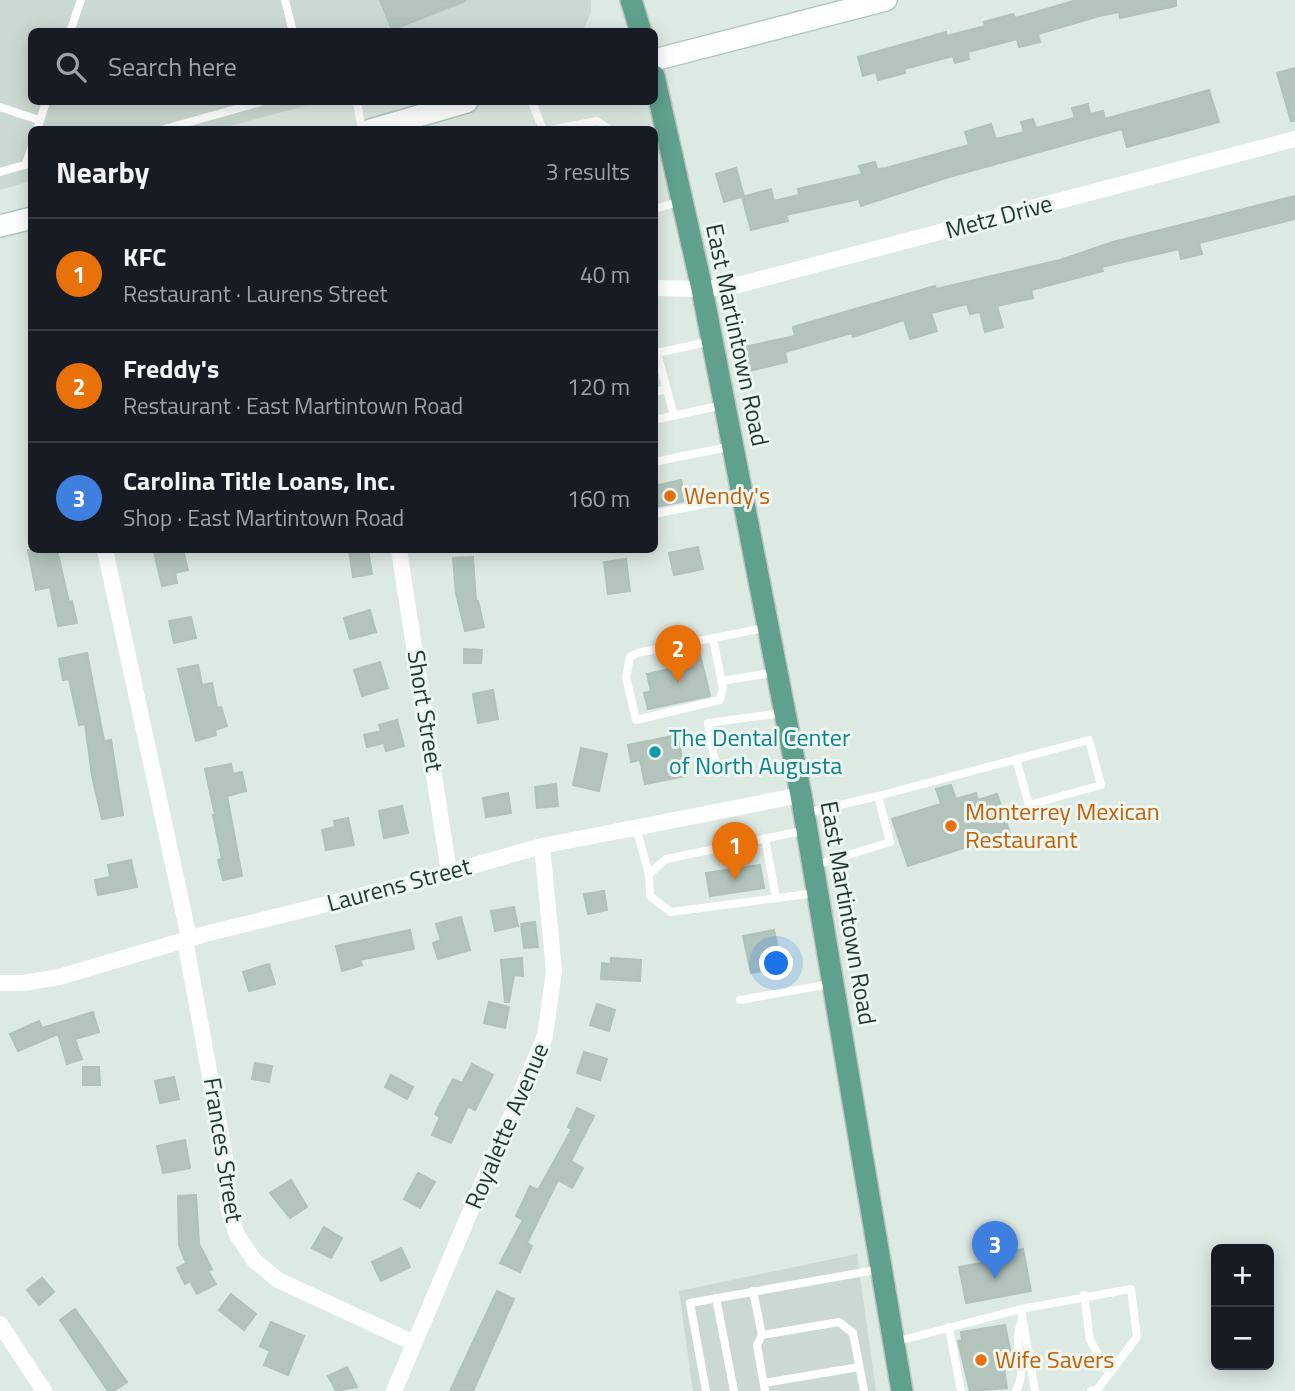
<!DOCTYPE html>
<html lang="en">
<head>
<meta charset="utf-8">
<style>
	:root { --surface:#171b24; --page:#242831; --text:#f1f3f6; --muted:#9ea1a6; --line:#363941; --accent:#f66f4e }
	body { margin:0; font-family:"Titillium Web",sans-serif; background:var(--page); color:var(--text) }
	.controls { position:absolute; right:21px; bottom:21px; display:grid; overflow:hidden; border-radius:10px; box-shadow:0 4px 18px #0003 }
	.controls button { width:63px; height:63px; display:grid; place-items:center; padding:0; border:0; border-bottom:2px solid var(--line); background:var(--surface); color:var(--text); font:35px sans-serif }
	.you { position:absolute; left:777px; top:964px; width:24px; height:24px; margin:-18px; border:5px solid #fff; border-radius:50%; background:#1a73e8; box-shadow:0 0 0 10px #1a73e833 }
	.badge { display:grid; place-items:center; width:46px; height:46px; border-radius:50%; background:var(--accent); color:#fff; font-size:23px; font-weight:700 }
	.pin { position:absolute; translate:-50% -58px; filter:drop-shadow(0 2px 4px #0008) }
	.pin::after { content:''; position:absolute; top:37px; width:24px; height:21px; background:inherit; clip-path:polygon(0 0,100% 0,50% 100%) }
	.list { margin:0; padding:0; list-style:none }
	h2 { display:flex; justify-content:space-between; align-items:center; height:91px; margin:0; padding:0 28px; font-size:30px }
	h2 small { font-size:23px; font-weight:400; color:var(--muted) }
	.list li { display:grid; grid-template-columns:46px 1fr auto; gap:21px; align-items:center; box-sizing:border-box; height:112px; padding:0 28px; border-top:2px solid var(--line) }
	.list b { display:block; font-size:26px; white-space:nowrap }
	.list p { margin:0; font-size:23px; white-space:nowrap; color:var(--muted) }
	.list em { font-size:23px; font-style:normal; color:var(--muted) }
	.icon { flex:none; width:38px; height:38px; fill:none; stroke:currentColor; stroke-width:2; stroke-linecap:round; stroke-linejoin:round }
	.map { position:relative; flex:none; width:1295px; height:1391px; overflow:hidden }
	.search { position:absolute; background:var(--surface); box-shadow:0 4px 18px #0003; left:28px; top:28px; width:630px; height:77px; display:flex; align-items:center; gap:18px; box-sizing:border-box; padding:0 24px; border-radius:10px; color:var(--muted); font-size:26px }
	.panel { position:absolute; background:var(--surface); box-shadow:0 4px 18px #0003; left:28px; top:126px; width:630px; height:427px; border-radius:10px }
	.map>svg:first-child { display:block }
	.built { fill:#cbd9d2 }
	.building { fill:#b2c4bc; stroke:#afc3ba; stroke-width:2 }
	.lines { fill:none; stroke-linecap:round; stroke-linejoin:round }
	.secondary-casing { stroke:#b0c9bf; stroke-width:24 }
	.primary-casing { stroke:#bcc4c1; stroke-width:24 }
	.lane { stroke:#fff; stroke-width:8 }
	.street { stroke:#fff; stroke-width:16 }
	.secondary { stroke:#fff; stroke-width:21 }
	.primary { stroke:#60a18d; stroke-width:21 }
	.food-dot { fill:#e8710a; stroke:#edf6f1; stroke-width:2.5 }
	.culture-dot { fill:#0f9aa8; stroke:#edf6f1; stroke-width:2.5 }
	.labels { text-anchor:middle; stroke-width:6; stroke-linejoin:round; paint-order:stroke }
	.street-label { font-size:24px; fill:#1e3930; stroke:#edf6f1 }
	.food-label { font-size:24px; fill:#c56008; stroke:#edf6f1; text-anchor:start }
	.culture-label { font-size:24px; fill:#0d838f; stroke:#edf6f1; text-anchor:start }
</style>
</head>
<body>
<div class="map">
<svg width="1295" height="1391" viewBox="0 0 1295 1391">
	<rect width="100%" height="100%" fill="#dde9e3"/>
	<!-- built -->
	<g class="built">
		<polygon points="0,0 591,0 591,12 584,29 574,31 32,32 32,102 320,102 218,129 32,130 31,181 0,190"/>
		<polygon points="857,1254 876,1391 693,1391 679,1291"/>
	</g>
	<!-- building -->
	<g class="building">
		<polygon points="380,0 465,0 465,1 392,30"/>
		<polygon points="1077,0 1176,0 1176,6 1120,18 1119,12 1099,16 1038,34 1040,42 1019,47 1017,39 968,52 969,59 955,63 953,56 904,69 905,73 878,80 876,72 863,76 858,57 946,32 947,36 985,26 984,22 1013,14 1015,18"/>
		<polygon points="1295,68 1295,121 1291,121 1277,73"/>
		<polygon points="1209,90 1219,122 1127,147 1122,129 949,177 861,206 859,199 786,215 788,221 751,230 742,197 771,189 774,201 799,195 798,189 862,174 859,166 875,162 877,169 886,168 969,145 965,132 991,124 996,139 1024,132 1021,122 1033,119 1036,128 1075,118 1072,108 1088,104 1090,114 1103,111 1105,119"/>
		<polygon points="736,168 744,196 724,202 716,174"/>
		<polygon points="1295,196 1295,219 1199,243 1202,254 1181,259 1179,249 1102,267 1103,271 1031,290 1033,298 997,306 1003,327 985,332 980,312 970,314 967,304 931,313 937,331 910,339 904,320 853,337 852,333 785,352 787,362 749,371 744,347 795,336 793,327 935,286 936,289 1060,260 1113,242"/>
		<polygon points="681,480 686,501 654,507 654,486"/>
		<polygon points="698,547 703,569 674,575 669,553"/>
		<polygon points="28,550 57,550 69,602 72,601 77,623 58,626 50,587 36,590"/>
		<polygon points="167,550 183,550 188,570 175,573 177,583 162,586 154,552"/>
		<polygon points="349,550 368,550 372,574 353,577"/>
		<polygon points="473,557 476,601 478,601 484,627 465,631 456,593 453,558"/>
		<polygon points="626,559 630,591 608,594 604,562"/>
		<polygon points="370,610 376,632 350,639 344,618"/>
		<polygon points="191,617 196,638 174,643 169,621"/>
		<polygon points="464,649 482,650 481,663 464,663"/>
		<polygon points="87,653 104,741 111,740 123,815 102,819 92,776 85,724 79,725 69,679 63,680 59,659"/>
		<polygon points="700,654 710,696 648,709 644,693 651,691 647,674 686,665 684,658"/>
		<polygon points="380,662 388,688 362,696 354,670"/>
		<polygon points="198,665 202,685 212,683 217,708 221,707 227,726 215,730 216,735 196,741 178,669"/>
		<polygon points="493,690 498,719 478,723 473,694"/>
		<polygon points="397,720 404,746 386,751 384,743 367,747 364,735 381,731 379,725"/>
		<polygon points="677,735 686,776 645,784 640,760 631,762 628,745"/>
		<polygon points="581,748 607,754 599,791 573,785"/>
		<polygon points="231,764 233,774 242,772 246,791 227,796 242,876 223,880 218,860 222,859 213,815 215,815 205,769"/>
		<polygon points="556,784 558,806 537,808 535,787"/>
		<polygon points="951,785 956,799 976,793 978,800 997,794 1010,833 908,866 892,819 941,804 936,789"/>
		<polygon points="508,793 511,813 486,817 483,798"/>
		<polygon points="402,806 408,833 384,838 379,811"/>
		<polygon points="348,818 354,845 326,850 322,830 335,827 334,821"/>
		<polygon points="131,860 137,887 98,895 95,880 110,877 108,865"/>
		<polygon points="760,865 764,888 710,896 706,873"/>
		<polygon points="604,891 607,910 588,914 584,894"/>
		<polygon points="514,907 518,926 495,931 491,911"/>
		<polygon points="461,917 470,950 438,959 433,943 441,940 436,924"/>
		<polygon points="535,922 538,947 524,948 521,924"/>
		<polygon points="410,930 414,949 360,960 362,965 342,971 336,946"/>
		<polygon points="774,930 782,967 751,973 743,936"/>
		<polygon points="522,958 523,976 514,975 509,1002 505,1002 501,960"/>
		<polygon points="611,958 641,960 640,981 601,979 602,963 611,964"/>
		<polygon points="269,964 275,984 249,991 243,972"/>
		<polygon points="489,1002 509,1007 505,1028 484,1023"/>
		<polygon points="597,1004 615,1010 609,1031 590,1025"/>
		<polygon points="93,1012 99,1032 75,1039 82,1059 67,1064 58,1034 18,1051 10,1034 39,1021 42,1028"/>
		<polygon points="584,1052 607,1059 600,1080 577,1073"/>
		<polygon points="255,1063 272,1066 269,1082 252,1079"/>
		<polygon points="472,1064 493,1075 475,1110 468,1106 451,1143 432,1135 440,1117 435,1114 453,1079 462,1083"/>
		<polygon points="83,1067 99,1067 100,1085 83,1085"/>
		<polygon points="391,1075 413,1087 407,1099 385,1087"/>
		<polygon points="174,1077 179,1099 160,1103 155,1081"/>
		<polygon points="577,1108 594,1116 571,1161 583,1168 572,1188 558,1180 527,1243 532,1246 520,1272 500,1263 523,1220 516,1216 530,1186 538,1190 572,1129 568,1127"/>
		<polygon points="185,1140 190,1168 163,1173 157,1146"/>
		<polygon points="418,1173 435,1182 420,1208 404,1199"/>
		<polygon points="291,1180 307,1207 290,1218 270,1193"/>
		<polygon points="196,1195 199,1244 212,1269 208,1271 216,1284 197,1294 190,1281 185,1284 177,1268 186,1263 179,1245 178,1196"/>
		<polygon points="324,1227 342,1238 331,1258 312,1248"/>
		<polygon points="401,1248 410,1267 381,1281 372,1262"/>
		<polygon points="1023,1249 1031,1291 966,1303 959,1267 996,1260 995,1254"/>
		<polygon points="42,1278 54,1292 39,1305 27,1290"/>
		<polygon points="497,1291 514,1299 473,1391 450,1391"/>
		<polygon points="231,1294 256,1314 244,1330 219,1310"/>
		<polygon points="75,1309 127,1382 114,1391 108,1391 60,1320"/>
		<polygon points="271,1322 304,1336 288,1375 264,1365 270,1351 260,1346"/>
		<polygon points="1005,1325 1011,1354 1002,1355 1007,1388 970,1391 958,1341 962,1341 961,1332"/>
		<polygon points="347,1367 357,1387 336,1391 328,1376"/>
	</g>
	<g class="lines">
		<defs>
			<g id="secondary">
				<polyline points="654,60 886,0"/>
				<polyline points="370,130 467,102"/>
				<polyline points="0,226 32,218"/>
			</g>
			<g id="primary">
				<polyline points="631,0 641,32"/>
				<polyline points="654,76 702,289 801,795 902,1391"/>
			</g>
		</defs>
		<!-- secondary casing -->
		<use href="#secondary" class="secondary-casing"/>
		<!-- primary casing -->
		<use href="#primary" class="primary-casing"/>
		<!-- lane -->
		<g class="lane">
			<polyline points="285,0 293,32"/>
			<polyline points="70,32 81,0"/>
			<polyline points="357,102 362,130"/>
			<polyline points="532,102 543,130"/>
			<polyline points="0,107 39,120"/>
			<polyline points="37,130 46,102"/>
			<polyline points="161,130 261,102"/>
			<polyline points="550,130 597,121 610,130"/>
			<polyline points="26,164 32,146"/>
			<polyline points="0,172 32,163"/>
			<polyline points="654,209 682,201"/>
			<polyline points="654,347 657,353 712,341"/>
			<polyline points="657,353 674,416"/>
			<polyline points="654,392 667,389"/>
			<polyline points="654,420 723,405"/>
			<polyline points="654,462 733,446"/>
			<polyline points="654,514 741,497"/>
			<polyline points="713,639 723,688 720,700 636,720 626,677 630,657 637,653 765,628"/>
			<polyline points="721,681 777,672"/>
			<polyline points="716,768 708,723 782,713"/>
			<polyline points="806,813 878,796"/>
			<polyline points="636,828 649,874"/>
			<polyline points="807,830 666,859 649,874 650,896 671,912 816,893"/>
			<polyline points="765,838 776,898"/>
			<polyline points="813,866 890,842 878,796 1089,740 1101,785 1029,805 1016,759"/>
			<polyline points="740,1000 830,984"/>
			<polyline points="753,1291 762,1335"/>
			<polyline points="1084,1295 1090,1340 1109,1374"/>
			<polyline points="716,1298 734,1391"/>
			<polyline points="1021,1309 1131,1289 1137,1337 1097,1390 1091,1391"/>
			<polyline points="949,1327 961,1391"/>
			<polyline points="894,1342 1021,1309 1035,1391"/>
			<polyline points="764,1383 859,1367"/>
			<polyline points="706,1391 690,1303 881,1269"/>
			<polyline points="765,1391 757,1345 762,1335 839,1322 853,1333 864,1391"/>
			<path d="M1016,1391C1030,1364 1010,1350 1022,1320"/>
		</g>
		<!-- street -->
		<g class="street">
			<polyline points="654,288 702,289 734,286 1295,139"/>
			<polyline points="105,550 189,938"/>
			<polyline points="399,550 449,872"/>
			<polyline points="185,940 225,1158 228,1208 237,1235 254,1260 278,1280 414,1343"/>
			<polyline points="0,983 24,983 59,977 209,933 408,884 542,846 801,795"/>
			<polyline points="0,1324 44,1391"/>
			<polyline points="394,1391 545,1036 554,971 542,846"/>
		</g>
		<!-- secondary -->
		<use href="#secondary" class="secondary"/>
		<!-- primary -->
		<use href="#primary" class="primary"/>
	</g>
	<!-- markers -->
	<g class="food-dot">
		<circle cx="670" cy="496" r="7"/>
		<circle cx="951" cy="826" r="7"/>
		<circle cx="981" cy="1360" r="7"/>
	</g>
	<circle class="culture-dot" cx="655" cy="752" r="7"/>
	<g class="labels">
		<!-- street labels -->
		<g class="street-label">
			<text transform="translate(999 217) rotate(-15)" y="8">Metz Drive</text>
			<text transform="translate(737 335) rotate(78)" y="8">East Martintown Road</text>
			<text transform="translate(425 711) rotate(81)" y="8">Short Street</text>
			<text transform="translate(399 885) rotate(-15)" y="8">Laurens Street</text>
			<text transform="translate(848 913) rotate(80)" y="8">East Martintown Road</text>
			<text transform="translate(507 1126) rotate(-67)" y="8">Royalette Avenue</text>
			<text transform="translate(223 1150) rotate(81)" y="8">Frances Street</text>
		</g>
		<!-- food labels -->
		<g class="food-label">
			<text x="684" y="504">Wendy's</text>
			<text x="965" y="820">Monterrey Mexican<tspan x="965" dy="28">Restaurant</tspan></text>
			<text x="995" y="1368">Wife Savers</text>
		</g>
		<!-- culture labels -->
		<g class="culture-label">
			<text x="669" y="746">The Dental Center<tspan x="669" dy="28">of North Augusta</tspan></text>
		</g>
	</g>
</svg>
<div class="controls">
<button>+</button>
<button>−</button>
</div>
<div class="you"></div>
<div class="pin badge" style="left:735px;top:880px;background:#e8710a">1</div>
<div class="pin badge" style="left:678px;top:683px;background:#e8710a">2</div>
<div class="pin badge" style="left:995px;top:1279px;background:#3f7fe0">3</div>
<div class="search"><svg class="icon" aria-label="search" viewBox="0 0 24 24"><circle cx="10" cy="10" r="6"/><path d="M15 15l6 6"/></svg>Search here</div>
<section class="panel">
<h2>Nearby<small>3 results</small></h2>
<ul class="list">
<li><span class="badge" style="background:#e8710a">1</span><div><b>KFC</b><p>Restaurant · Laurens Street</p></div><em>40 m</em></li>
<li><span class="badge" style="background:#e8710a">2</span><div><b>Freddy's</b><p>Restaurant · East Martintown Road</p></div><em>120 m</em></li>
<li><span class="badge" style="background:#3f7fe0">3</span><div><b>Carolina Title Loans, Inc.</b><p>Shop · East Martintown Road</p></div><em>160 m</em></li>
</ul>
</section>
</div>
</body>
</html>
